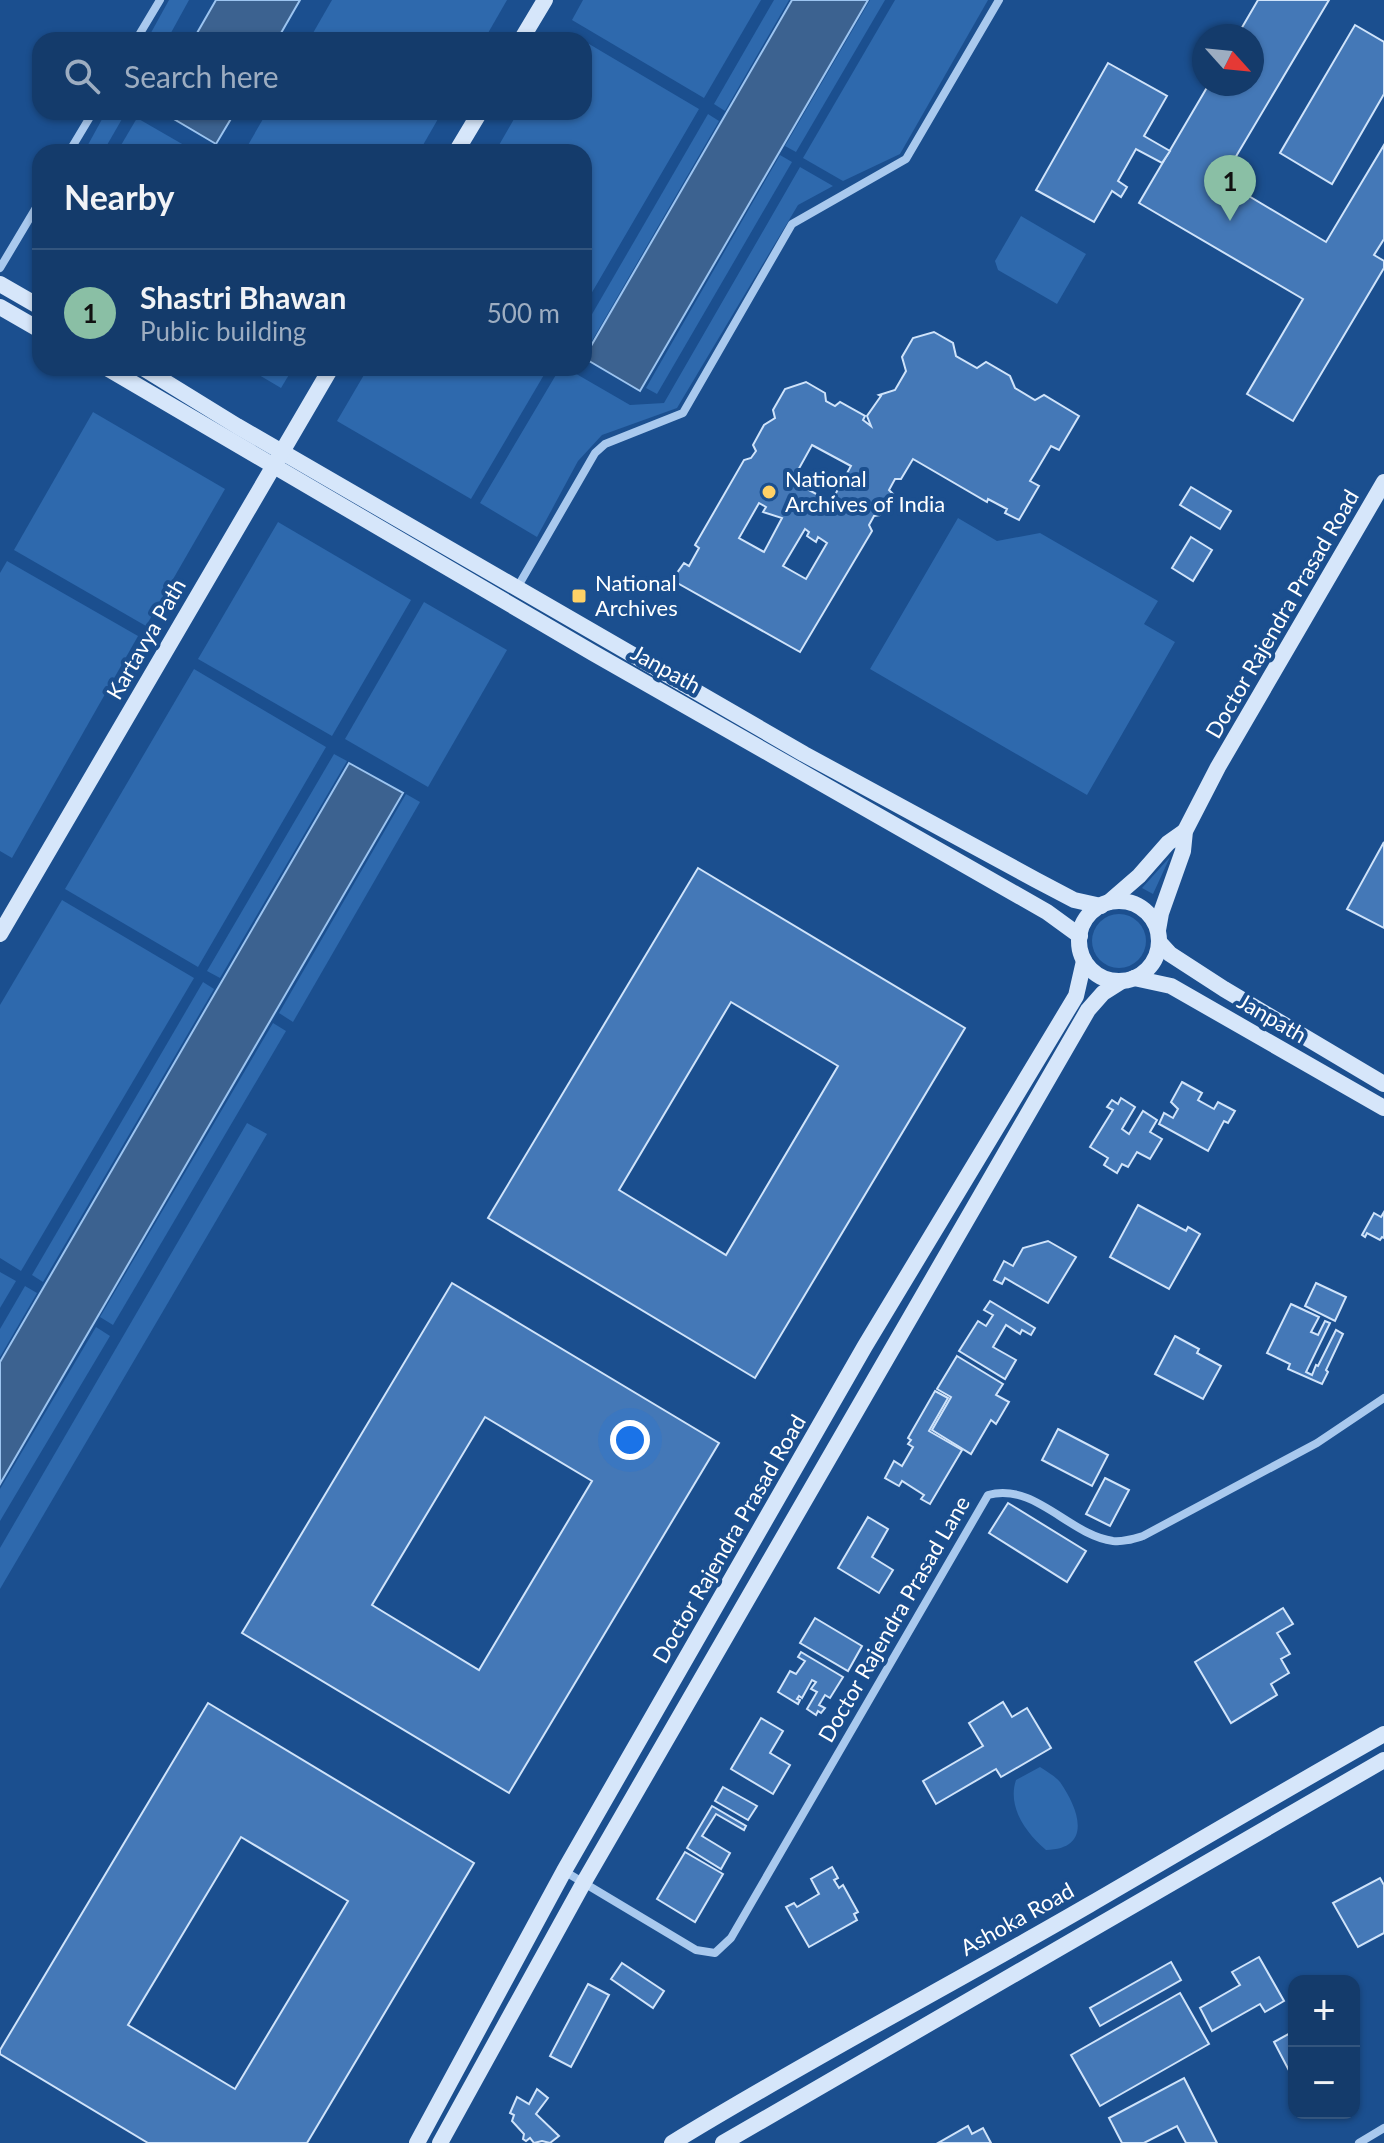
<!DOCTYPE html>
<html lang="en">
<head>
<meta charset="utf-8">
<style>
	:root { --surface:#143b6b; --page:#214673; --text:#f1f3f6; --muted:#9dadc1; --line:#33557e; --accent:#8abfa5 }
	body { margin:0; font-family:Lato,sans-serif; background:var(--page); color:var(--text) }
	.controls { position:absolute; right:24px; bottom:24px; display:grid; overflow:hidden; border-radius:16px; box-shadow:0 2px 6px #0004 }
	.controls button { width:72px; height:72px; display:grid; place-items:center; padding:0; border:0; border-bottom:2px solid var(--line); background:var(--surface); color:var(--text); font:40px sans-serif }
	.compass { position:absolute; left:1192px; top:24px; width:72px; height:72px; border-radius:50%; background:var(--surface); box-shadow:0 2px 6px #0004; rotate:117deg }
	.you { position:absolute; left:630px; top:1440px; width:28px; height:28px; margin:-20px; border:6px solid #fff; border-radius:50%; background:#1a73e8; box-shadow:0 0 0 12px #1a73e833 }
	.badge { display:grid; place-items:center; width:52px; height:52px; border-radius:50%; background:var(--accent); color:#111; font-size:26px; font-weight:700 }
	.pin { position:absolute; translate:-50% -66px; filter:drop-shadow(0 2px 4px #0008) }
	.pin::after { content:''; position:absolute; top:42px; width:28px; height:24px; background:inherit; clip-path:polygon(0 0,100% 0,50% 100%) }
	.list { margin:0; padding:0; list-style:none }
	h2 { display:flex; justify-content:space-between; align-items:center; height:104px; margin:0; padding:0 32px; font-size:34px }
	h2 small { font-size:26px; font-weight:400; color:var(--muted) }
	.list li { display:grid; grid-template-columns:52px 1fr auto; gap:24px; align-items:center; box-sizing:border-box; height:128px; padding:0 32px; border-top:2px solid var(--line) }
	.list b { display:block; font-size:30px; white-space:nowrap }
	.list p { margin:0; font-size:26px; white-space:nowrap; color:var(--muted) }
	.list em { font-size:26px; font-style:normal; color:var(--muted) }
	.icon { flex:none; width:44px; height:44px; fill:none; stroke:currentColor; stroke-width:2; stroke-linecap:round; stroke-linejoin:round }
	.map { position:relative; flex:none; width:1384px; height:2143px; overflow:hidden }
	.search { position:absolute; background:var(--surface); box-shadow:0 2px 6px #0004; left:32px; top:32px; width:560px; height:88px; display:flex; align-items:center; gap:20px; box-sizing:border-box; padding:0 28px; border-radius:24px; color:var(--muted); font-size:30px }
	.panel { position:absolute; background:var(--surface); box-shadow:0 2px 6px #0004; left:32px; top:144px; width:560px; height:232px; border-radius:24px }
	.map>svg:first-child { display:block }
	.green { fill:#2e69ad }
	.water { fill:#3c6290; stroke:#9cc4f0; stroke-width:2 }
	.building { fill:#4478b7; stroke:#cfe3fa; stroke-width:2; fill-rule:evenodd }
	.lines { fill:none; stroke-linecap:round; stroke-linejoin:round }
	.minor { stroke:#a9c9ee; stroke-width:8 }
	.secondary { stroke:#d6e6fa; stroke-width:16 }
	.poi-dot { fill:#ffd166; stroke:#1b4f8f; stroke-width:3 }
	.labels { text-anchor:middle; stroke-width:8; stroke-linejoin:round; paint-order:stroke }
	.poi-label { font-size:22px; fill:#fff; stroke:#1b4f8f; text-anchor:start }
	.street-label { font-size:22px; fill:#fff; stroke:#1b4f8f }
</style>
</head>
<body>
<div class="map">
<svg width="1384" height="2143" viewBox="0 0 1384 2143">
	<rect width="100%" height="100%" fill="#1b4f8f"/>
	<!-- green -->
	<g class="green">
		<polygon points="169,0 189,0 167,40 147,40"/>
		<polygon points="332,0 507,0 484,40 309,40"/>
		<polygon points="583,0 761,0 704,98 572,20"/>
		<polygon points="774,0 789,0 725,111 714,104"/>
		<polygon points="870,0 885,0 796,152 785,146"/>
		<polygon points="895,0 988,0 900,154 843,181 803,158"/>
		<polygon points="584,41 699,109 584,306 584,152 495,152 518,112 584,112"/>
		<polygon points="106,112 126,112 103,152 84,152"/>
		<polygon points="267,112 442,112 419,152 244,152"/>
		<polygon points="708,114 719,121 585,353 584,328"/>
		<polygon points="137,118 196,152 117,152"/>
		<polygon points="780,155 792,162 657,394 646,388"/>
		<polygon points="800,167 833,186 798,205 677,408 602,435 578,461 537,537 480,503 560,368 566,368 630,405 664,403"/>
		<polygon points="1021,216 1086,254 1057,304 998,270 995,261"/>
		<polygon points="247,368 293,368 281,388"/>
		<polygon points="368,368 548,368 471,499 337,421"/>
		<polygon points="93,412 225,489 146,626 14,550"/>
		<polygon points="958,518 997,541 1040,533 1158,601 1144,624 1175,642 1087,795 870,669"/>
		<polygon points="278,522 411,600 332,736 198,659"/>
		<polygon points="7,561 138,636 12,858 0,851 0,573"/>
		<polygon points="424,602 507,650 428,787 345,739"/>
		<polygon points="194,669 326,747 198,967 65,889"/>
		<polygon points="334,754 347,761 220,978 207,971"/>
		<polygon points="406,794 420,802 293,1022 279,1013"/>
		<polygon points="1170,857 1153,894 1142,888"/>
		<polygon points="62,900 194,978 21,1271 0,1258 0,1005"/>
		<circle cx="1119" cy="941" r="27"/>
		<polygon points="203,982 214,989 43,1282 32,1275"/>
		<polygon points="273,1023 286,1031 113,1325 100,1317"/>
		<polygon points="247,1123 267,1134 0,1589 0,1548"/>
		<polygon points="0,1272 16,1281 0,1308"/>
		<polygon points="25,1286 37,1293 0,1357 0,1329"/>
		<polygon points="96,1327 110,1336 0,1521 0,1489"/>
		<path d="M1040,1767C1046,1771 1055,1776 1060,1782C1079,1809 1093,1849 1046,1850C1026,1833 1007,1807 1016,1780Z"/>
	</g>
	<!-- water -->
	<g class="water">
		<polygon points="216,0 300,0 277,40 193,40"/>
		<polygon points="792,0 868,0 640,391 584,358"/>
		<polygon points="162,112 235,112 216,144"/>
		<polygon points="349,763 403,793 0,1484 0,1362"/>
	</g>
	<!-- building -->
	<g class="building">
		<polygon points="1258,0 1329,0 1222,180 1326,242 1384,145 1384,239 1374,255 1384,261 1384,268 1293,421 1247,394 1303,299 1139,203 1209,84 1252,84 1252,36 1237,36"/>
		<polygon points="1355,25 1384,42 1384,94 1332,184 1280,153"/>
		<polygon points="1108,63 1167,96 1144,136 1170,151 1162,163 1136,149 1118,181 1127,187 1121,197 1112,191 1094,222 1036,190"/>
		<path d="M934,332L953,343L956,356L977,368L986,362L1010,376L1015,388L1035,400L1044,395L1079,416L1059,450L1051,446L1035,473L1030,481L1039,486L1019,520L1005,513L1007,509L1005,508L988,499L987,502L913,459L901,479H895L889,490L893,494L880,515L874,516L869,525L872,531L800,652L672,580L684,563L689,566L699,548L695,545L744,460L751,458L756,451L753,445L764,425L775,418L773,410L785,389L806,382L825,393L826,401L835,406L840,402L865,416L863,420L871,426L867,416L881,396L879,395L895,390L906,371L902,357L913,338ZM812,445L851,466L831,502L792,481ZM759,503L766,507L763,512L782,518L764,552L739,538ZM805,529L809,532L807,536L816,542L818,537L827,543L806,579L783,566Z"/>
		<polygon points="1191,487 1231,511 1220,529 1180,505"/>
		<polygon points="1191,537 1212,550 1193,581 1172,568"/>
		<polygon points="1384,842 1384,928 1347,909"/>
		<path d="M698,868L965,1028L755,1378L488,1218ZM731,1002L838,1066L726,1255L619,1190Z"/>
		<polygon points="1182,1082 1202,1093 1198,1100 1214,1109 1218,1102 1235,1111 1228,1123 1224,1121 1208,1151 1159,1124 1164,1113 1173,1118 1178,1109 1171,1102"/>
		<polygon points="1121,1098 1135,1107 1122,1129 1129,1134 1143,1111 1157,1120 1150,1132 1162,1139 1150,1159 1137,1152 1128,1167 1122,1164 1117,1173 1104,1165 1108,1158 1090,1147 1113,1110 1107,1107 1112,1100 1118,1104"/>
		<polygon points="1138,1205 1186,1231 1188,1227 1200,1234 1169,1289 1110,1257"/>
		<polygon points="1384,1212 1384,1238 1382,1237 1380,1240 1367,1233 1365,1237 1362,1235 1374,1213 1381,1217"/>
		<polygon points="1048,1241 1076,1257 1048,1303 1005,1278 1002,1284 994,1280 1004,1261 1013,1266 1023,1248"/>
		<path d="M452,1283L719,1443L509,1793L242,1633ZM485,1417L592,1481L479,1670L372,1605Z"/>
		<polygon points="1316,1283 1346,1297 1335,1321 1305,1306"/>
		<polygon points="990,1301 1035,1328 1031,1335 1022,1330 1020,1334 1006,1325 993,1347 1016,1360 1005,1379 959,1351 978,1321 986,1326 993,1315 984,1310"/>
		<polygon points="1291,1304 1319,1317 1311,1332 1318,1335 1325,1321 1330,1323 1306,1372 1312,1375 1316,1365 1318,1366 1336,1330 1343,1334 1326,1370 1328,1372 1322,1384 1288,1369 1290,1364 1267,1353"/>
		<polygon points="1175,1336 1199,1349 1197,1353 1221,1366 1203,1399 1155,1374"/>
		<polygon points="957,1356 1003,1384 996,1395 1009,1402 996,1424 991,1420 971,1454 932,1430 951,1397 937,1389"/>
		<polygon points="935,1391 948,1398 929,1431 962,1450 930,1504 921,1499 924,1495 902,1481 899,1486 885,1478 894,1461 902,1466 913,1447 908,1444 911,1440 908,1438"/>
		<polygon points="1058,1429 1108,1455 1092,1486 1042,1460"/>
		<polygon points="1105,1478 1129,1490 1110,1526 1086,1514"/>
		<polygon points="1008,1503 1086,1551 1067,1582 989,1533"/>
		<polygon points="868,1517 888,1529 872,1557 893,1570 879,1593 838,1568"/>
		<polygon points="1283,1608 1293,1624 1277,1633 1290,1654 1281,1659 1289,1673 1271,1684 1277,1695 1231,1723 1195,1662"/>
		<polygon points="815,1618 862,1646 848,1671 800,1643"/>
		<polygon points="801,1652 843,1677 830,1698 825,1695 819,1705 825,1708 821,1713 818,1711 816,1715 807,1709 817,1692 811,1689 816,1682 812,1680 802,1698 799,1696 797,1699 800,1700 798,1704 778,1692 790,1671 796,1674 805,1661 798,1657"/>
		<polygon points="1003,1702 1012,1717 1027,1708 1051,1748 1001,1777 996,1769 936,1804 923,1781 983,1746 969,1723"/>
		<path d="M208,1703L474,1863L307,2143H148L0,2054V2050ZM241,1837L348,1901L235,2089L128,2025Z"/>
		<polygon points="761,1718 783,1731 770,1753 790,1765 773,1794 731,1769"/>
		<polygon points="723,1787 757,1806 748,1820 715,1801"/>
		<polygon points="712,1806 746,1826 744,1830 716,1814 702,1836 730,1853 721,1869 687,1848"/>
		<polygon points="685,1852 723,1874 695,1922 657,1899"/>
		<polygon points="832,1867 838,1878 834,1880 839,1888 843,1885 858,1912 854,1914 857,1920 809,1947 786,1907 794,1903 797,1907 819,1894 811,1879"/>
		<polygon points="1380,1878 1384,1885 1384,1933 1358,1947 1333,1903"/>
		<polygon points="1259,1957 1284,2001 1265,2012 1260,2004 1212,2031 1200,2008 1240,1985 1232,1972"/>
		<polygon points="1171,1962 1181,1980 1100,2026 1090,2008"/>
		<polygon points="622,1963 664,1991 653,2008 611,1979"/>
		<polygon points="588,1984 609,1995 571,2067 550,2056"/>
		<polygon points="1180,1993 1209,2044 1100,2106 1071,2055"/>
		<polygon points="1294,2031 1294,2080 1274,2042"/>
		<polygon points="1184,2078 1217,2143 1186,2143 1177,2126 1144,2143 1122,2143 1109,2118"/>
		<polygon points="537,2089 548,2098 536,2114 559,2136 550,2143 542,2141 534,2143 530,2138 526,2141 523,2139 524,2134 512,2121 514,2115 510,2113 517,2097 529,2104"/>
		<polygon points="968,2126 972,2134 983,2128 991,2143 938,2143"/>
	</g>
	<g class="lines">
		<!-- minor -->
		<g class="minor">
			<polyline points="136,40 160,0"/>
			<polyline points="69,152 93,112"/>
			<polyline points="0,268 40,201"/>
			<polyline points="517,588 595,453 605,444 683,413 792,224 906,159 999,0"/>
			<path d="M564,1871L696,1950L715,1953L731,1938L988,1495C1035,1482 1069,1535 1113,1541C1124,1542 1133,1539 1143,1536L1317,1443L1384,1398"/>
			<polyline points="1359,2143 1384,2128"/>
		</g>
		<!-- secondary -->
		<g class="secondary">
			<polyline points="521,40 545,0"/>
			<polyline points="456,152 480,112"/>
			<polyline points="0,284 40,307"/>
			<polyline points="0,307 40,330"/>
			<polyline points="107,368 593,653 1047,912 1080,936"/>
			<polyline points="143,368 237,426 804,754 1036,880 1074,900 1101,906"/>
			<circle cx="1119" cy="941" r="40"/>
			<polyline points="1109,902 1139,876 1168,843 1185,831"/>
			<polyline points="1158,930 1161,913 1183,851 1185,831 1218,767 1384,482"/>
			<polyline points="0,934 331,368"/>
			<polyline points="1159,942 1170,954 1224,989 1384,1084"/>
			<polyline points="1134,978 1171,986 1384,1108"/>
			<polyline points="417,2143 564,1871 865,1346 1076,996 1084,961"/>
			<polyline points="440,2143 584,1882 1088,1010 1103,993 1122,981"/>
			<path d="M672,2143C809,2059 951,1985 1089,1905C1187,1848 1285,1790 1384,1734"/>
			<polyline points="723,2143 1384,1760"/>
		</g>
	</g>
	<!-- markers -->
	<g class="poi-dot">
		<circle cx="769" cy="492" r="8"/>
		<rect x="571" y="588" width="16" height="16" rx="4"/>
	</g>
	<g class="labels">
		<!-- poi labels -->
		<g class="poi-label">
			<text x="785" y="487">National<tspan x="785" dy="25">Archives of India</tspan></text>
			<text x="595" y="591">National<tspan x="595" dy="25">Archives</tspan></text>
		</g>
		<!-- street labels -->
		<g class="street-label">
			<text transform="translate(1282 614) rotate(-60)" y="8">Doctor Rajendra Prasad Road</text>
			<text transform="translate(146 639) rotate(-60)" y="8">Kartavya Path</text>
			<text transform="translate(666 669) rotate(29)" y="8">Janpath</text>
			<text transform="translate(1272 1018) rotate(30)" y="8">Janpath</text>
			<text transform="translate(729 1539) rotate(-60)" y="8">Doctor Rajendra Prasad Road</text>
			<text transform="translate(894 1619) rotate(-60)" y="8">Doctor Rajendra Prasad Lane</text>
			<text transform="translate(1017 1919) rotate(-29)" y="8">Ashoka Road</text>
		</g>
	</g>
</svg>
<div class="controls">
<button>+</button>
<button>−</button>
</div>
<svg class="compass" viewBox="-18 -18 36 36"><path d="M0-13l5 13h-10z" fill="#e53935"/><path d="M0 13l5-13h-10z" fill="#9dadc1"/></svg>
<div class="you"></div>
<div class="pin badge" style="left:1230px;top:221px">1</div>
<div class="search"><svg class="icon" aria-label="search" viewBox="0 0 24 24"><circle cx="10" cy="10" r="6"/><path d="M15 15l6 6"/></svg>Search here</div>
<section class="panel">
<h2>Nearby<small></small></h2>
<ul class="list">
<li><span class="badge">1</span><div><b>Shastri Bhawan</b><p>Public building</p></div><em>500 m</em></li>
</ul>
</section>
</div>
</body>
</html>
